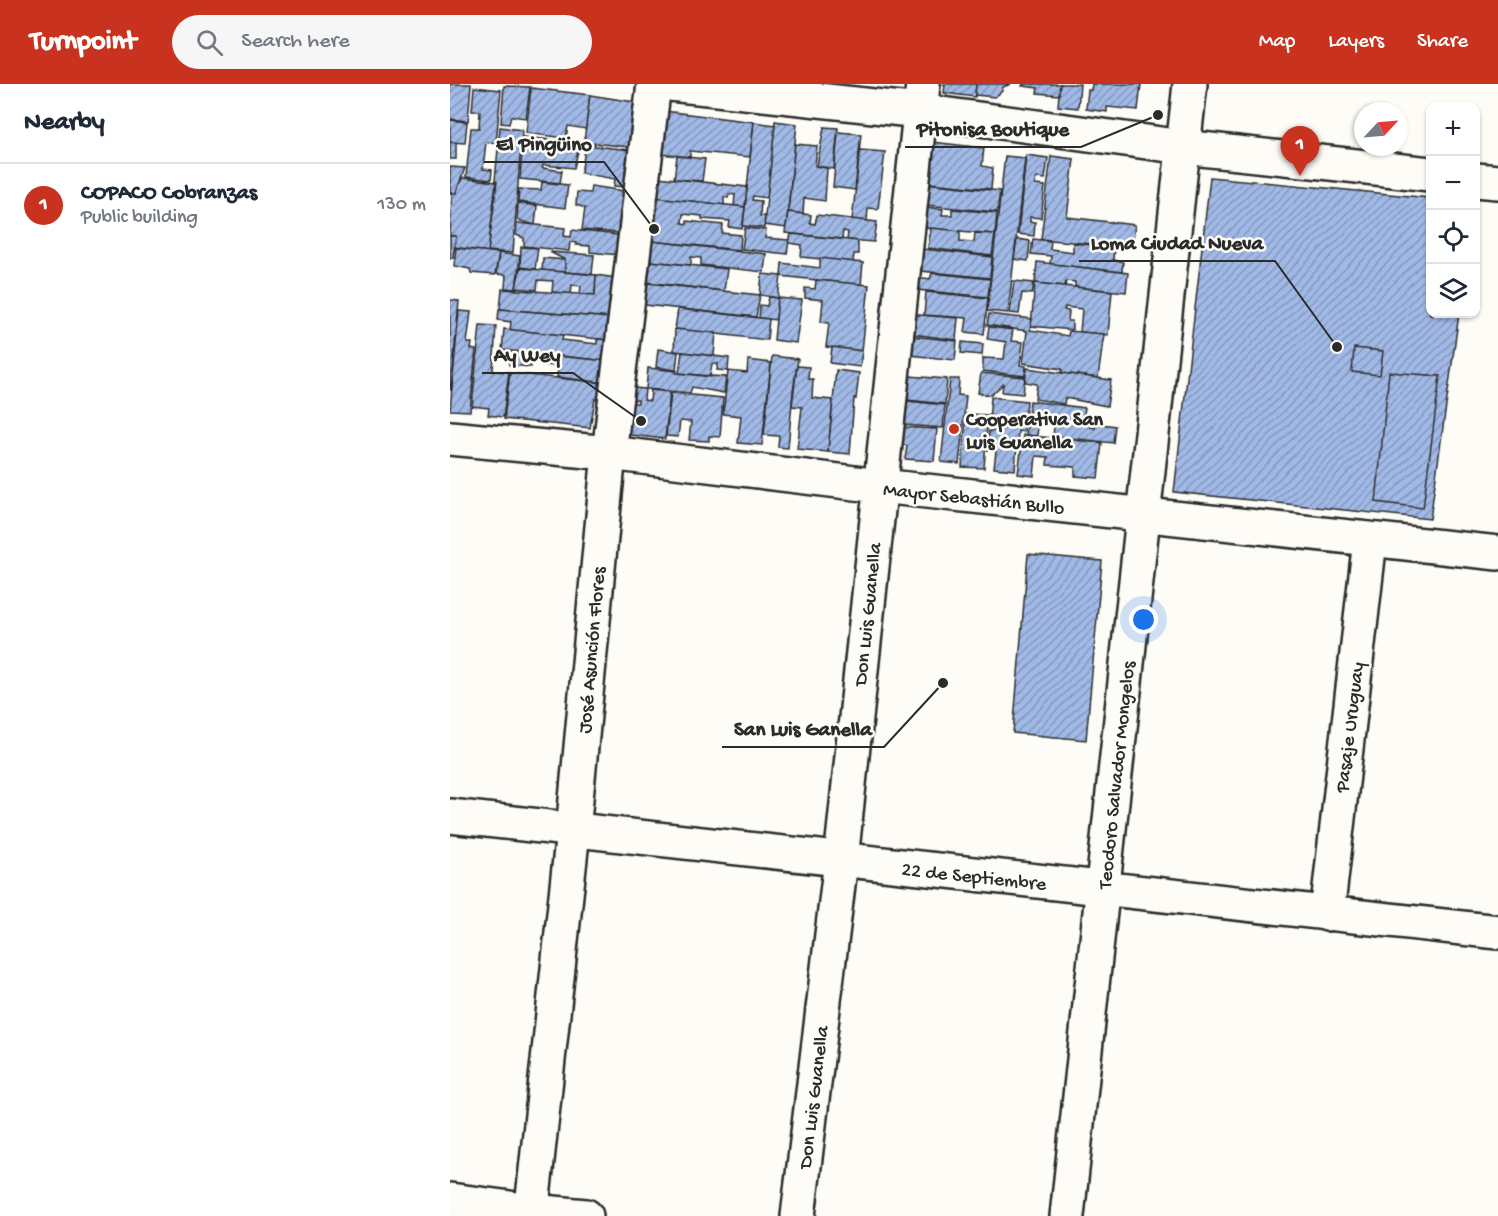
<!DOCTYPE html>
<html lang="en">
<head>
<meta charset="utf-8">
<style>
	:root { --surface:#fff; --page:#f6f6f7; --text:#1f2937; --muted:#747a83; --line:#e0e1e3; --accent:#c8321e }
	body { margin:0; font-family:"Gochi Hand",sans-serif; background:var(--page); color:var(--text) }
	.controls { position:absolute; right:18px; top:18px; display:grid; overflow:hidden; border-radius:12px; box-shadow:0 2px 4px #0004 }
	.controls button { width:54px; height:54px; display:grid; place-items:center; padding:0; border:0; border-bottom:2px solid var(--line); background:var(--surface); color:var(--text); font:30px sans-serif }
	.compass { position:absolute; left:904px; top:18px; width:54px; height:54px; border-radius:50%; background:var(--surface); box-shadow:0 2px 4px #0004; rotate:64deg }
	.you { position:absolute; left:694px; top:536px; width:21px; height:21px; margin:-15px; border:4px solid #fff; border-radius:50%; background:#1a73e8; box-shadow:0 0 0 9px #1a73e833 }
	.badge { display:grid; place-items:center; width:39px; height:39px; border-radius:50%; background:var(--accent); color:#fff; font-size:20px; font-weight:700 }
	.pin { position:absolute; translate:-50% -50px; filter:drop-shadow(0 2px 3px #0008) }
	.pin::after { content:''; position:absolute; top:32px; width:21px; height:18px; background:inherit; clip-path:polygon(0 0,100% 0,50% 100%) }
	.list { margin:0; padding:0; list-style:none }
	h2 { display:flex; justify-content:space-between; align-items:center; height:78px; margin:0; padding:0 24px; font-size:26px }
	h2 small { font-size:20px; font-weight:400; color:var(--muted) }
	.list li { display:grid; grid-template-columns:39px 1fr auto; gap:18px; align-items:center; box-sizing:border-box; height:84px; padding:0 24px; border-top:2px solid var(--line) }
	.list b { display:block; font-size:22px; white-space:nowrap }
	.list p { margin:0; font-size:20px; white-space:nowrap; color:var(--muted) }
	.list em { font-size:20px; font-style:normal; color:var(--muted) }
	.icon { flex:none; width:33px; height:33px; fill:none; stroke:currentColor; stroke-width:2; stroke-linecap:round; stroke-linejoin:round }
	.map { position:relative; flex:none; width:1048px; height:1132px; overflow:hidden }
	header { display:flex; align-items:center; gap:36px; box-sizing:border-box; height:84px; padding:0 30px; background:var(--accent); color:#fff }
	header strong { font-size:28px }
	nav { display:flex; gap:33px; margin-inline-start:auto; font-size:21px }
	.search { width:420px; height:54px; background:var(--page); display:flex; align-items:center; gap:15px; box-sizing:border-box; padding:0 21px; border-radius:33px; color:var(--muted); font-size:22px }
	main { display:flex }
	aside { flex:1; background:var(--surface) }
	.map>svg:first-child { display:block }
	.building { fill:url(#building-hatch); stroke:#2b2b2b; stroke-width:1.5 }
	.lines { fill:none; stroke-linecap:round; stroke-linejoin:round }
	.minor-casing { stroke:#2b2b2b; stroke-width:38 }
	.minor { stroke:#fdfcf7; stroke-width:33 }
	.poi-dot { fill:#c8321e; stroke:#fdfcf7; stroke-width:2 }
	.labels { text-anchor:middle; stroke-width:5; stroke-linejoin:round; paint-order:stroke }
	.poi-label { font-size:20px; font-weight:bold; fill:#2b2b2b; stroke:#fdfcf7; text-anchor:start }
	.street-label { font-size:20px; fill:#2b2b2b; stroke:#fdfcf7 }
	.leader { fill:none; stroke:#2b2b2b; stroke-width:2 }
	.callout-dot { fill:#2b2b2b; stroke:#fdfcf7; stroke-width:2 }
	.callout-label { font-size:21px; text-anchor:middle; font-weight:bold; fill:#2b2b2b; stroke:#fdfcf7; stroke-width:5; stroke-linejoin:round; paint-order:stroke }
</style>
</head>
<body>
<header>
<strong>Turnpoint</strong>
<div class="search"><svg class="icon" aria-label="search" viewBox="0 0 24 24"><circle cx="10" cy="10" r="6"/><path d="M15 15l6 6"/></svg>Search here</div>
<nav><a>Map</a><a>Layers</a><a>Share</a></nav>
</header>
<main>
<aside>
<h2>Nearby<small></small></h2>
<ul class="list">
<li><span class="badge">1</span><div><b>COPACO Cobranzas</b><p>Public building</p></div><em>130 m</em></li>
</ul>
</aside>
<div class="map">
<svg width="1048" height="1132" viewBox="0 0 1048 1132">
	<defs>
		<pattern id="building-hatch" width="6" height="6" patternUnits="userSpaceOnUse" patternTransform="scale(1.5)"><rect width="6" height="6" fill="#a1b9e6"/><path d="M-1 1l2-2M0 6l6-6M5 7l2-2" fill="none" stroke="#8397bb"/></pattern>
	</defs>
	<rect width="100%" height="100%" fill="#fdfcf7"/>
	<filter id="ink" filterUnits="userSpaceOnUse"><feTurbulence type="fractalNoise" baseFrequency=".0167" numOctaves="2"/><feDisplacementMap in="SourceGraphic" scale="12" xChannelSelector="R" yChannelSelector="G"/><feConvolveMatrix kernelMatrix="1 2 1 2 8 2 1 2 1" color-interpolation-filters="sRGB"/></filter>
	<g filter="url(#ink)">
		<!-- building -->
		<g class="building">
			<polygon points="0,0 21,0 18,37 0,35"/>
			<polygon points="493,0 526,0 525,13 494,9 495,1"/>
			<polygon points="526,0 561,0 553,3 552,7 545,13 525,11"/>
			<polygon points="573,0 611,0 609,11 587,9 588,4 572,2"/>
			<polygon points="610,0 630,0 628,24 608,22"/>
			<polygon points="642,0 691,0 688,26 657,23 657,28 636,25 638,6 641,6"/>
			<polygon points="54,2 80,3 76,34 61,32 59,40 51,39"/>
			<polygon points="24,3 51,6 46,59 36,58 33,85 42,86 41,96 16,93 21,44 29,44 30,27 22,27"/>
			<polygon points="81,4 140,11 136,45 118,42 116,54 76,49"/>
			<polygon points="140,11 184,18 179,63 134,58"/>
			<polygon points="214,27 304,38 300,73 240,67 240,73 210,70"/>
			<polygon points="0,36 17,38 15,59 0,58"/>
			<polygon points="325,37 347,40 336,144 314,141"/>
			<polygon points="304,38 325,41 317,114 303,112 302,116 311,117 310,132 315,132 314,144 293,142"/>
			<polygon points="50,43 72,46 63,169 38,167 47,98 45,97"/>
			<polygon points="374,43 388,44 384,85 367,82"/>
			<polygon points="388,48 411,50 405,106 383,103"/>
			<polygon points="73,53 130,59 124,84 93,81 92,84 112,87 110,99 70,95"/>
			<polygon points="473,57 534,64 532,82 543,84 541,105 469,98"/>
			<polygon points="0,58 6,59 6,75 0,75"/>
			<polygon points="345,60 367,62 365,82 377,84 375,117 354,114 353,130 338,128"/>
			<polygon points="136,61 180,66 175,103 164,102 165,95 131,89"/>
			<polygon points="410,66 435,68 428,125 418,124 417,137 402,136"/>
			<polygon points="576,71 598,74 595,95 586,94 585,101 595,102 591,134 580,133 580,138 585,138 584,152 568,150"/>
			<polygon points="227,72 255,75 252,97 224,95"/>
			<polygon points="555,72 575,74 558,229 537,227"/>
			<polygon points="601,72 624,75 617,133 685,141 682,164 591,155"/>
			<polygon points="0,83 15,84 6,109 0,109"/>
			<polygon points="208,93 297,103 295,123 284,122 285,111 279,110 278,114 274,113 274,121 205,113"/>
			<polygon points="760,93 980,114 980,230 1009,230 980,435 724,408"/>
			<polygon points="12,94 46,98 38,168 4,163 6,152 0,152 2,109 6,109"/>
			<polygon points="92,98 118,101 115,124 68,118 69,105 91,106"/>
			<polygon points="466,98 550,107 547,128 464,120"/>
			<polygon points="141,102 174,107 169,149 132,146 135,124 126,121 127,108 140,109"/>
			<polygon points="205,113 295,123 292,145 279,143 280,137 252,135 252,132 233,130 232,139 237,140 237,137 273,141 272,149 291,151 290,166 201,157"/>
			<polygon points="68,119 87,122 85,141 67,136"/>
			<polygon points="464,122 493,125 492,131 502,131 502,125 547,129 545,150 462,143"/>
			<polygon points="338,128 361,131 360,139 365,140 367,131 427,138 424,158 397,156 398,148 393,147 392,155 335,149"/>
			<polygon points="67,139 115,144 114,152 121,153 122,146 169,151 168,171 140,168 140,162 126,161 126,159 120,158 119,167 74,162 74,154 66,151"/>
			<polygon points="295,144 316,146 315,154 339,156 337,170 292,165"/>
			<polygon points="481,144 510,147 510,157 524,158 525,149 545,150 542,172 478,164"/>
			<polygon points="341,150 408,157 408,170 404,170 403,178 351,173 352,161 339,159"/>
			<polygon points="0,152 6,152 3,174 0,174"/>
			<polygon points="567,155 580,157 578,177 564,175"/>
			<polygon points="583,155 601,157 600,165 623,168 623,159 664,163 663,176 673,178 672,188 600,180 601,172 581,170"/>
			<polygon points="201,157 316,170 314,188 251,181 251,174 241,173 241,181 199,177"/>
			<polygon points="71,163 88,164 85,185 70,183"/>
			<polygon points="6,164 49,169 45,191 21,189 20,185 4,182"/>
			<polygon points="473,165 542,173 540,194 471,187"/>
			<polygon points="100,168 144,171 142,190 115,188 115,176"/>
			<polygon points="49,169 70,172 66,205 55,204 56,191 46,190"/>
			<polygon points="93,174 115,176 115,188 92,187"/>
			<polygon points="370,174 413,179 411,201 331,192 332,179 370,184"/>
			<polygon points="199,177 277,185 274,207 196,198"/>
			<polygon points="587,178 678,189 676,208 625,203 625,198 616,197 615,202 585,199"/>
			<polygon points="70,184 146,191 145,211 130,210 131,202 122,201 121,210 102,208 103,197 88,196 87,206 66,204"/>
			<polygon points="482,189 540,195 538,213 467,206 468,193 480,195"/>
			<polygon points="312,190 331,192 328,214 310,211"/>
			<polygon points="146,191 166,194 161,234 50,225 52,205 145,211"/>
			<polygon points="366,196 419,201 412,267 376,263 379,239 371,238 373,216 355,214 355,204 365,205"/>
			<polygon points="564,197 584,199 582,210 572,209 569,230 560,229"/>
			<polygon points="197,199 310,211 306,233 195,221"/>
			<polygon points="585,199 662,207 658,251 630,248 632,225 615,223 614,226 619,227 618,237 622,237 622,246 581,242"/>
			<polygon points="476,208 538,214 534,250 515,248 517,234 474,231"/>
			<polygon points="319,213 328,214 326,236 309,234 310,221 317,222"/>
			<polygon points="328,214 352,216 346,259 324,256"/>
			<polygon points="0,216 9,217 1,306 0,306"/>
			<polygon points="49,225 161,234 159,256 60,246 61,238 48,236"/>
			<polygon points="228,225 319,235 317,256 225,245"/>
			<polygon points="9,227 21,228 17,259 22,259 21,265 26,266 20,327 0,326"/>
			<polygon points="456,230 508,234 506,256 463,250"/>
			<polygon points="539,230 582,235 580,246 618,252 619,247 654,250 648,294 612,289 612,285 573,279 577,247 537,241"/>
			<polygon points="30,241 46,242 43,287 59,288 53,333 38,331 39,324 22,322"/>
			<polygon points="539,243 563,246 561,257 573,258 570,281 576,282 575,292 533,287 533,274 554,275 556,258 537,255"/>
			<polygon points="54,245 113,251 112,256 147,260 147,255 159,256 158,277 52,266"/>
			<polygon points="225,245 266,249 264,272 224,267"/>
			<polygon points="462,252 507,257 505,276 460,271"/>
			<polygon points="512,258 533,260 532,271 511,269"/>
			<polygon points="382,263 412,267 410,283 380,279"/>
			<polygon points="904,264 933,267 930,291 902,288"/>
			<polygon points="208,265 228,268 226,286 206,283"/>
			<polygon points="232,268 279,274 278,287 267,286 268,280 262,280 260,292 229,289"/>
			<polygon points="60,269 82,271 81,283 59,281"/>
			<polygon points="96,271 158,277 156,299 107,293 108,282 95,281"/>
			<polygon points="322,272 348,275 343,307 338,364 328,363 329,352 314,351"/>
			<polygon points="298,276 321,279 312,361 288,359 291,332 273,330 278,287 297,289"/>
			<polygon points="347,282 359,283 358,295 363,295 362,314 383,316 378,368 347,365 352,323 342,322"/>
			<polygon points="198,284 227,287 226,289 261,293 261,292 276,293 274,309 242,303 240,309 196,305"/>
			<polygon points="577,284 661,296 657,322 615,314 614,320 585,315 587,300 575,298"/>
			<polygon points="386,286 409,289 406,315 404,314 400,370 378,368"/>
			<polygon points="939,288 990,292 973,424 926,418"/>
			<polygon points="60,289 154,299 151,316 145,315 140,344 54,335"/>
			<polygon points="531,289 575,293 573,310 552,308 553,300 541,311 528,309"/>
			<polygon points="459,292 497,295 495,320 457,316"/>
			<polygon points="500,295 509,295 508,311 516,312 509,380 491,378"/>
			<polygon points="184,304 195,305 194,316 200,317 201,306 220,308 215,355 181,351 178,347 181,319 188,319 188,316 183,316"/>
			<polygon points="221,309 273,314 270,353 259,352 259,357 239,356 241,338 230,337 228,353 216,352"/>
			<polygon points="541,313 577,317 574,348 568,347 565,386 544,384 546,367 537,366 539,347 543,347 543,338 539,337"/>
			<polygon points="457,317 495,321 493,344 455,341"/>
			<polygon points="580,317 635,324 633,334 641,335 640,343 645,344 646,339 665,342 663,359 603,352 605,334 589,332 587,352 576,351"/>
			<polygon points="516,330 538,331 534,384 512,383"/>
			<polygon points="450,343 487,345 484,377 455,375 457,362 448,358"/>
			<polygon points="573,351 652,359 648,394 625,392 625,383 597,381 598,373 586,372 584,392 568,390"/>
			<polygon points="578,470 652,477 636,656 563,649"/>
		</g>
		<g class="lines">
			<defs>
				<g id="minor">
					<polyline points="220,0 470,27 733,63 980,90"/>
					<polyline points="1026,96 1048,98"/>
					<polyline points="0,354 159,369 430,402 1048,469"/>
					<polyline points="0,732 1048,848"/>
					<polyline points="877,830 920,456"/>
					<polyline points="0,1116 82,1127 136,1132"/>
					<polyline points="81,1132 123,747 159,369 204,0"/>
					<polyline points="348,1132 391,776 473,0"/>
					<polyline points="617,1132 740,0"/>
				</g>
			</defs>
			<!-- minor casing -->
			<use href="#minor" class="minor-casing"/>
			<!-- minor -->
			<use href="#minor" class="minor"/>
		</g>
	</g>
	<!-- markers -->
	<circle class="poi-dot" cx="504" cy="345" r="6"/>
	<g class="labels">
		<!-- poi labels -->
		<g class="poi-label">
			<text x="516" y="341">Cooperativa San<tspan x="516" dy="23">Luis Guanella</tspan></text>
		</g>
		<!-- street labels -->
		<g class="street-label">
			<text transform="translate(524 413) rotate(6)" y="7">Mayor Sebastián Bullo</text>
			<text transform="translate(416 530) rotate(-84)" y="7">Don Luis Guanella</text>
			<text transform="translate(140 566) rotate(-85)" y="7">José Asunción Flores</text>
			<text transform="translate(898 643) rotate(-83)" y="7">Pasaje Uruguay</text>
			<text transform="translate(665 691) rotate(-84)" y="7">Teodoro Salvador Mongelos</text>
			<text transform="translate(524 791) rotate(6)" y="7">22 de Septiembre</text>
			<text transform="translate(362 1013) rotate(-83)" y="7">Don Luis Guanella</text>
		</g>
	</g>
	<!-- callouts -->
	<path class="leader" d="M708 31L631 63H455M204 145L154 78H34M887 263L825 177H629M191 337L123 289H32M493 599L434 663H272"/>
	<g class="callout-dot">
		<circle cx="708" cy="31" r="6"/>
		<circle cx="204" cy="145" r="6"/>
		<circle cx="887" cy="263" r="6"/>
		<circle cx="191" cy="337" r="6"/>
		<circle cx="493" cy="599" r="6"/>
	</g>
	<g class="callout-label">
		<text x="543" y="51">Pitonisa Boutique</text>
		<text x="94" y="66">El Pingüino</text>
		<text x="727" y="165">Loma Ciudad Nueva</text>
		<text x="77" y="277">Ay Wey</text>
		<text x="353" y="651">San Luis Ganella</text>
	</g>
</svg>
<div class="controls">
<button>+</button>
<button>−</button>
<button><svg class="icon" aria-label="locate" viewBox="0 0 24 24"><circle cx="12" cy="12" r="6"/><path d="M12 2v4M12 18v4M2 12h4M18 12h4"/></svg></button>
<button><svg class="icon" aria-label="layers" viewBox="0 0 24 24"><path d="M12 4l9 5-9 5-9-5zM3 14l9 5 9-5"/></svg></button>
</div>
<svg class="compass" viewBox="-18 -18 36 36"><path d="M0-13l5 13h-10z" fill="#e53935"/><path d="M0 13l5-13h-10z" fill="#747a83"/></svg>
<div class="you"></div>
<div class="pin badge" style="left:850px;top:92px">1</div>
</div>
</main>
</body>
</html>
